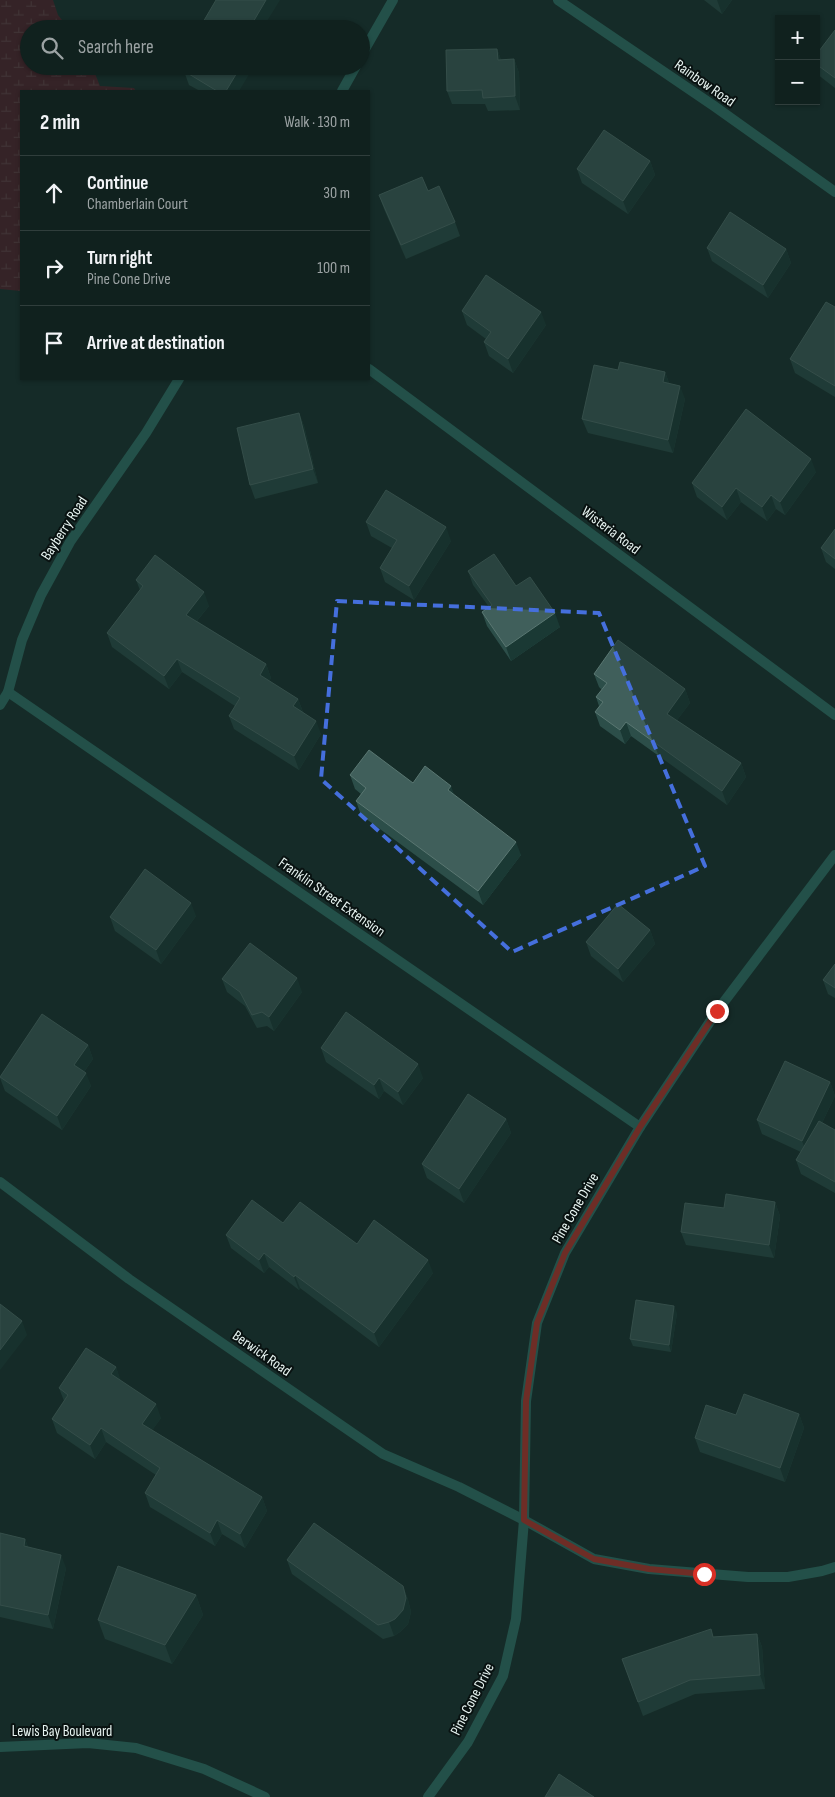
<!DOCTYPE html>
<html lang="en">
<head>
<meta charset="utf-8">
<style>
	:root { --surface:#10211e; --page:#1e2e2b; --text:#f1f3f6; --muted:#9ca3a4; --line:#303e3c }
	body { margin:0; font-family:"Sofia Sans Condensed",sans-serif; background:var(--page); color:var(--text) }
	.controls { position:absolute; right:15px; top:15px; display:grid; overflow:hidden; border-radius:0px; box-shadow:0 1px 4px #0004 }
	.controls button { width:45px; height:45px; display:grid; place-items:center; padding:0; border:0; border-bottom:1px solid var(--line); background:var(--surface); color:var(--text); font:25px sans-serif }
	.stop { position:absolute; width:15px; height:15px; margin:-11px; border:4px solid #d93025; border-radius:50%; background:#fff }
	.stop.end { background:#d93025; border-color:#fff; box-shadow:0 1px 5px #0008 }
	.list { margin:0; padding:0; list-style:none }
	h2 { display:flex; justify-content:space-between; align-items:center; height:65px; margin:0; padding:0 20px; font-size:21px }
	h2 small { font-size:16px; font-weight:400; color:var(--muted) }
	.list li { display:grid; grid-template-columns:32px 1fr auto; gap:15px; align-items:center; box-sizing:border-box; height:75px; padding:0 20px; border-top:1px solid var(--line) }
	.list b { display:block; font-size:19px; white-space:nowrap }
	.list p { margin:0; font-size:16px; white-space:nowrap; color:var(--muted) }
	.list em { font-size:16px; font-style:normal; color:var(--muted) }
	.icon { flex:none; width:28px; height:28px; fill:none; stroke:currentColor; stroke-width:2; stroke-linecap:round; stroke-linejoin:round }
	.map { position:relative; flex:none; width:835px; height:1797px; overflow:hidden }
	.search { position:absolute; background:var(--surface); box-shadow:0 1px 4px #0004; left:20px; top:20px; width:350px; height:55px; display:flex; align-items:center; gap:12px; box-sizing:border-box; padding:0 18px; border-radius:28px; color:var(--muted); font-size:19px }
	.panel { position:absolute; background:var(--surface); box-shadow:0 1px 4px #0004; left:20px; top:90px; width:350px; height:290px; border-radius:0px }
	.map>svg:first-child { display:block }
	.wetland { fill:url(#wetland-marsh) }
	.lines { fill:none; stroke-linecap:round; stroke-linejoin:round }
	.street { stroke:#337d72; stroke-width:10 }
	.wall { fill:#2c4e49 }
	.shaded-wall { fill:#1a3934 }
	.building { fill:#405f5b; stroke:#5a7772 }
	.route { stroke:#d93025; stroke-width:6 }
	.marked { fill:none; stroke:#456fdd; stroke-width:4; stroke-dasharray:10 6; stroke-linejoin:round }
	.labels { text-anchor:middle; stroke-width:4; stroke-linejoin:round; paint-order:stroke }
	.street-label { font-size:15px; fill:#e7f4f1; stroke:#091211 }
</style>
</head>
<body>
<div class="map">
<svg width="835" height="1797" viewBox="0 0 835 1797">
	<defs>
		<pattern id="wetland-marsh" width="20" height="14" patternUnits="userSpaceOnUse" patternTransform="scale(1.25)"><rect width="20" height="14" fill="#5b1a26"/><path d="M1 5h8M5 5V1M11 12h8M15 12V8" fill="none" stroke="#733c46"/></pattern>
	</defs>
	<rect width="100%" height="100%" fill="#152c28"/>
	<!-- wetland -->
	<polygon class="wetland" points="0,0 53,0 58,15 69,29 29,29 29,66 92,66 100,86 134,88 136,91 21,91 21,291 0,289"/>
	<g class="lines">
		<!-- street -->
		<g class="street">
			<polyline points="558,0 714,106 835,192"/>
			<polyline points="361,56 393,0"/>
			<polyline points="342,91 356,66"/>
			<polyline points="369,369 835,715"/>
			<polyline points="8,692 640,1127"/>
			<polyline points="0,705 8,692 22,640 41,595 70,542 146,433 179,379"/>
			<polyline points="0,1182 129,1279 383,1454 459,1487 524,1520 594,1559 649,1569 748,1577 788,1577 822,1571 835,1567"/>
			<polyline points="0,1747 88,1743 136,1748 204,1769 265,1797"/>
			<polyline points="428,1797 468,1742 503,1676 516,1619 524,1520 526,1401 537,1323 565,1253 640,1127 717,1011 835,855"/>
		</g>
	</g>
	<!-- wall -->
	<g class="wall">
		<polygon points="704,0 732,0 722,14"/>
		<polygon points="835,30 835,88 817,74 816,72 816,55"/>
		<polygon points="497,49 501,60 514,59 519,73 520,110 488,111 485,104 452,104 447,91"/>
		<polygon points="184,71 239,91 200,91 189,85"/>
		<polygon points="650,161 655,175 628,214 582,183 577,169"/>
		<polygon points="428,191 455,222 460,236 406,259 384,209 379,195"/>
		<polygon points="707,248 786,249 791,263 768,298 712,261"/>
		<polygon points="835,307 835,397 795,373 790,359"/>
		<polygon points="462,311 546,325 513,373 489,356 484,342 486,339 467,325"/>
		<polygon points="618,370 665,372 669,383 685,399 673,453 588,433 582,419"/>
		<polygon points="299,413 304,426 318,483 255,499 250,485"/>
		<polygon points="816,472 785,515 776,509 767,521 741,502 727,520 697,497 692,483"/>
		<polygon points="366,522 451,541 414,600 385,582 380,568 392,548 371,536"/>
		<polygon points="835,529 835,569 826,562 821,548"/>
		<polygon points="468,571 516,586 560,627 511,661 487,626 482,612 489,607 473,585"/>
		<polygon points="136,580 209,606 197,621 266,664 271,678 269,681 298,699 303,712 321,734 299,770 234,729 229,716 235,706 182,672 169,689 112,647 107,633 140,590"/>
		<polygon points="594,674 685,689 690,703 677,720 741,763 746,777 727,805 631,736 625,744 600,726 595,712 599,706 596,697 602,690 599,687"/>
		<polygon points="350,775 413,783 455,796 521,855 483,905 361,815 356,801 361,794 355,789"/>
		<polygon points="196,916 161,964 115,931 110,917"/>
		<polygon points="650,930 655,944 623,982 591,956 586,942"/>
		<polygon points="835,964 835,998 828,994 823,980"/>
		<polygon points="222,979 302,992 274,1031 267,1026 257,1028 245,1006 227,992"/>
		<polygon points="88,1045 93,1059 84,1072 91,1086 62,1130 5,1091 0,1078"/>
		<polygon points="321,1048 423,1078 403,1105 384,1091 379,1099 326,1062"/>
		<polygon points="830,1082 835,1096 822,1123 835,1130 835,1193 801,1174 796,1160 801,1152 762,1134 757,1120"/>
		<polygon points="506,1119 511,1133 464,1203 427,1178 422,1164"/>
		<polygon points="775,1202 780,1216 774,1258 686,1245 681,1232"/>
		<polygon points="283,1223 357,1244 433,1273 379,1347 300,1288 299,1290 269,1267 264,1273 231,1248 226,1235"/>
		<polygon points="677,1313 671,1352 633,1346 630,1339"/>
		<polygon points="116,1367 120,1380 161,1418 152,1430 262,1497 267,1511 245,1548 222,1534 215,1546 150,1507 145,1493 156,1475 106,1442 95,1459 57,1433 52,1419 64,1401 59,1388"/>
		<polygon points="799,1414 804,1428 785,1482 700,1452 695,1438 736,1415"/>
		<polygon points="0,1533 25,1539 28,1547 66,1568 53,1629 0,1617"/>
		<polygon points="287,1560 403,1586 408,1600 411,1612 408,1624 400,1632 394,1636 383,1639 292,1574"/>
		<polygon points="196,1595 203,1615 172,1664 105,1639 98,1620"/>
		<polygon points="757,1634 762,1647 765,1689 695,1694 643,1716 622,1659 713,1637"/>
	</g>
	<!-- shaded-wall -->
	<g class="shaded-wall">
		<polygon points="266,0 280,0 262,29 249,29"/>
		<polygon points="717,0 732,0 722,14"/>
		<polygon points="497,49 502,62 498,60"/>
		<polygon points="514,59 519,73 520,110 515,96"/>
		<polygon points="241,66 254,66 239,91 226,91"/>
		<polygon points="650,161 655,175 628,214 623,201"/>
		<polygon points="786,249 791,263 768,298 763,285"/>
		<polygon points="541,312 546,325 513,373 508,359"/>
		<polygon points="665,372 670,386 663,382"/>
		<polygon points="680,386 685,399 673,453 668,440"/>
		<polygon points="299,413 304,426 318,483 313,469"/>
		<polygon points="811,459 816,472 785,515 780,502"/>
		<polygon points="736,488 741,502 727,520 722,507"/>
		<polygon points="771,495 776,509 767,521 762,507"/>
		<polygon points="446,527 451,541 414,600 409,586"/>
		<polygon points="204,592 209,606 191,628 186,615"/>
		<polygon points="555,613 560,627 511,661 506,647"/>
		<polygon points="177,659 182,672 169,689 164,676"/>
		<polygon points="266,664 271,678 265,689 260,675"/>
		<polygon points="685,689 690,703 672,727 667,714"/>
		<polygon points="298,699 303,712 293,706"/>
		<polygon points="316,721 321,734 299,770 294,756"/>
		<polygon points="626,722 631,736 625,744 620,730"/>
		<polygon points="741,763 746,777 727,805 722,791"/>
		<polygon points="451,786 456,800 448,790"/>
		<polygon points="516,842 521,855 483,905 478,891"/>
		<polygon points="191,903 196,916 161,964 156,950"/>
		<polygon points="650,930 655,944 623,982 618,969"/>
		<polygon points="297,978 302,992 274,1031 269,1017"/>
		<polygon points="88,1045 93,1059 79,1079 74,1065"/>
		<polygon points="418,1064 423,1078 403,1105 398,1092"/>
		<polygon points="86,1073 91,1086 62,1130 57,1116"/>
		<polygon points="379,1078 384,1091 379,1099 374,1085"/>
		<polygon points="830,1082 835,1096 807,1154 802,1141"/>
		<polygon points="506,1119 511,1133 464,1203 459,1189"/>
		<polygon points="775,1202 780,1216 774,1258 769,1245"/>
		<polygon points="264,1253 269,1267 264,1273 259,1260"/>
		<polygon points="428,1260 433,1273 379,1347 374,1333"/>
		<polygon points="295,1275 300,1288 299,1290 294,1277"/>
		<polygon points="674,1306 677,1313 671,1352 669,1345"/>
		<polygon points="22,1321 27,1335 0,1370 0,1350"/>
		<polygon points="116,1367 121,1381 111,1374"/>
		<polygon points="156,1404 161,1418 147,1438 142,1424"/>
		<polygon points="799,1414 804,1428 785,1482 780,1468"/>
		<polygon points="101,1428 106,1442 95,1459 90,1445"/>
		<polygon points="262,1497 267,1511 245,1548 240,1534"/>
		<polygon points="217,1520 222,1534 215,1546 210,1533"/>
		<polygon points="25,1539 30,1553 24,1546"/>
		<polygon points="61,1555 66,1568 53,1629 48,1615"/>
		<polygon points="403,1586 408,1600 411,1612 408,1624 400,1632 394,1636 389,1622"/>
		<polygon points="196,1595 203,1615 172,1664 165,1645"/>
		<polygon points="757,1634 762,1647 765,1689 760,1675"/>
	</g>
	<!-- building -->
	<g class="building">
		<polygon points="216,0 266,0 249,29 199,29"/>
		<polygon points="835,30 835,78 816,64 816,55"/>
		<polygon points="497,49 498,60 514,59 515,96 483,98 482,90 447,91 446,50"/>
		<polygon points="187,66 241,66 226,91 217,91 184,71"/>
		<polygon points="604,130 650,161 623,201 577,169"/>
		<polygon points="422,177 428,191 439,186 455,222 401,245 379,195"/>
		<polygon points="730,212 786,249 763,285 707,248"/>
		<polygon points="486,275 541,312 508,359 484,342 491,332 462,311"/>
		<polygon points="826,302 835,307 835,386 790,359"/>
		<polygon points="620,362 665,372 663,382 680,386 668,440 582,419 594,365 618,370"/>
		<polygon points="746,409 811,459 780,502 771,495 762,507 736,488 722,507 692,483"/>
		<polygon points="299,413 313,469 250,485 237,428"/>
		<polygon points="386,490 446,527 409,586 380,568 397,540 366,522"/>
		<polygon points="835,529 835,559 821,548"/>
		<polygon points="494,554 516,586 530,577 555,613 506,647 482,612 492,605 468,571"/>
		<polygon points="155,555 204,592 186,615 266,664 260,675 298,699 293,706 316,721 294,756 229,716 240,698 177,659 164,676 107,633 143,586 136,580"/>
		<polygon points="618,640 685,689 667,714 741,763 722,791 626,722 620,730 595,712 603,702 596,697 607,683 594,674"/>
		<polygon points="369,750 413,783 425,766 451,786 448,790 516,842 478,891 356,801 366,788 350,775"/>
		<polygon points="145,869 191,903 156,950 110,917"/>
		<polygon points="618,904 650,930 618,969 586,942"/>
		<polygon points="250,943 297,978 269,1017 262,1012 252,1015 240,992 222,979"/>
		<polygon points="835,964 835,988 823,980"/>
		<polygon points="346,1012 418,1064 398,1092 379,1078 374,1085 321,1048"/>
		<polygon points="42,1014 88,1045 74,1065 86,1073 57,1116 0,1077"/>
		<polygon points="785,1061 830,1082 802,1141 757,1120"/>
		<polygon points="468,1094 506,1119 459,1189 422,1164"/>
		<polygon points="819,1121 835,1130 835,1182 796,1160"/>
		<polygon points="726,1194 775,1202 769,1245 681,1232 685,1203 724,1208"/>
		<polygon points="252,1200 283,1223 300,1202 357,1244 374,1220 428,1260 374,1333 295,1275 294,1277 264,1253 259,1260 226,1235"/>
		<polygon points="636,1300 674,1306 669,1345 630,1339"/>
		<polygon points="0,1304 22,1321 0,1350"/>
		<polygon points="86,1348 116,1367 111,1374 156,1404 142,1424 262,1497 240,1534 217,1520 210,1533 145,1493 160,1468 101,1428 90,1445 52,1419 68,1395 59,1388"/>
		<polygon points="744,1394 799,1414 780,1468 695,1438 706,1405 736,1415"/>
		<polygon points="314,1523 403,1586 406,1598 403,1610 395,1619 389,1622 378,1625 287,1560"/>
		<polygon points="0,1533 25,1539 24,1546 61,1555 48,1615 0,1605"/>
		<polygon points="118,1566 196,1595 165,1645 98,1620"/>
		<polygon points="711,1629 713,1637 757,1634 760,1675 690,1680 638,1702 622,1659"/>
		<polygon points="559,1774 594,1797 545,1797"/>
	</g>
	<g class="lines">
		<!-- route -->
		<polyline class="route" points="704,1574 649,1569 594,1559 524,1520 526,1401 537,1323 565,1253 640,1127 717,1011"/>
	</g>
	<!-- marked area -->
	<path d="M0 0H835V1797H0ZM337,601L599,613L705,866L512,952L321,779Z" fill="#152c28" fill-opacity=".55" fill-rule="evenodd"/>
	<path class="marked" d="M337,601L599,613L705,866L512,952L321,779Z"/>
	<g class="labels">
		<!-- street labels -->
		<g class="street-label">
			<text transform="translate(705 83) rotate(35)" y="5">Rainbow Road</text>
			<text transform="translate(64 528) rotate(-57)" y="5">Bayberry Road</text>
			<text transform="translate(611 530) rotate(37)" y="5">Wisteria Road</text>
			<text transform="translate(332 897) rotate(35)" y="5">Franklin Street Extension</text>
			<text transform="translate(575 1208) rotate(-60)" y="5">Pine Cone Drive</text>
			<text transform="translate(262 1353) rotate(35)" y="5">Berwick Road</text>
			<text transform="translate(472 1699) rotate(-63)" y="5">Pine Cone Drive</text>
			<text x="62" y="1736">Lewis Bay Boulevard</text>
		</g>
	</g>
</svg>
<div class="controls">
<button>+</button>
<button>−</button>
</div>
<div class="stop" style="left:704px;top:1574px"></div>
<div class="stop end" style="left:717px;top:1011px"></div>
<div class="search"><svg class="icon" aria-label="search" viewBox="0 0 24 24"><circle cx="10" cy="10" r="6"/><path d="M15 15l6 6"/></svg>Search here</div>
<section class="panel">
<h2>2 min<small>Walk · 130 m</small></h2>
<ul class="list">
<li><svg class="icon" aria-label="ahead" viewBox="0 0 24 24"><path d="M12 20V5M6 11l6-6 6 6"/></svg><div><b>Continue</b><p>Chamberlain Court</p></div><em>30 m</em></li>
<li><svg class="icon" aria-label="right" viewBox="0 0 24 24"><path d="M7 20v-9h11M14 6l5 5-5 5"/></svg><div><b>Turn right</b><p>Pine Cone Drive</p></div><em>100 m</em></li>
<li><svg class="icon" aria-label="arrive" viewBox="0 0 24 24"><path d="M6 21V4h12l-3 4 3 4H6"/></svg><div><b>Arrive at destination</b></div></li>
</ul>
</section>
</div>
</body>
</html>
